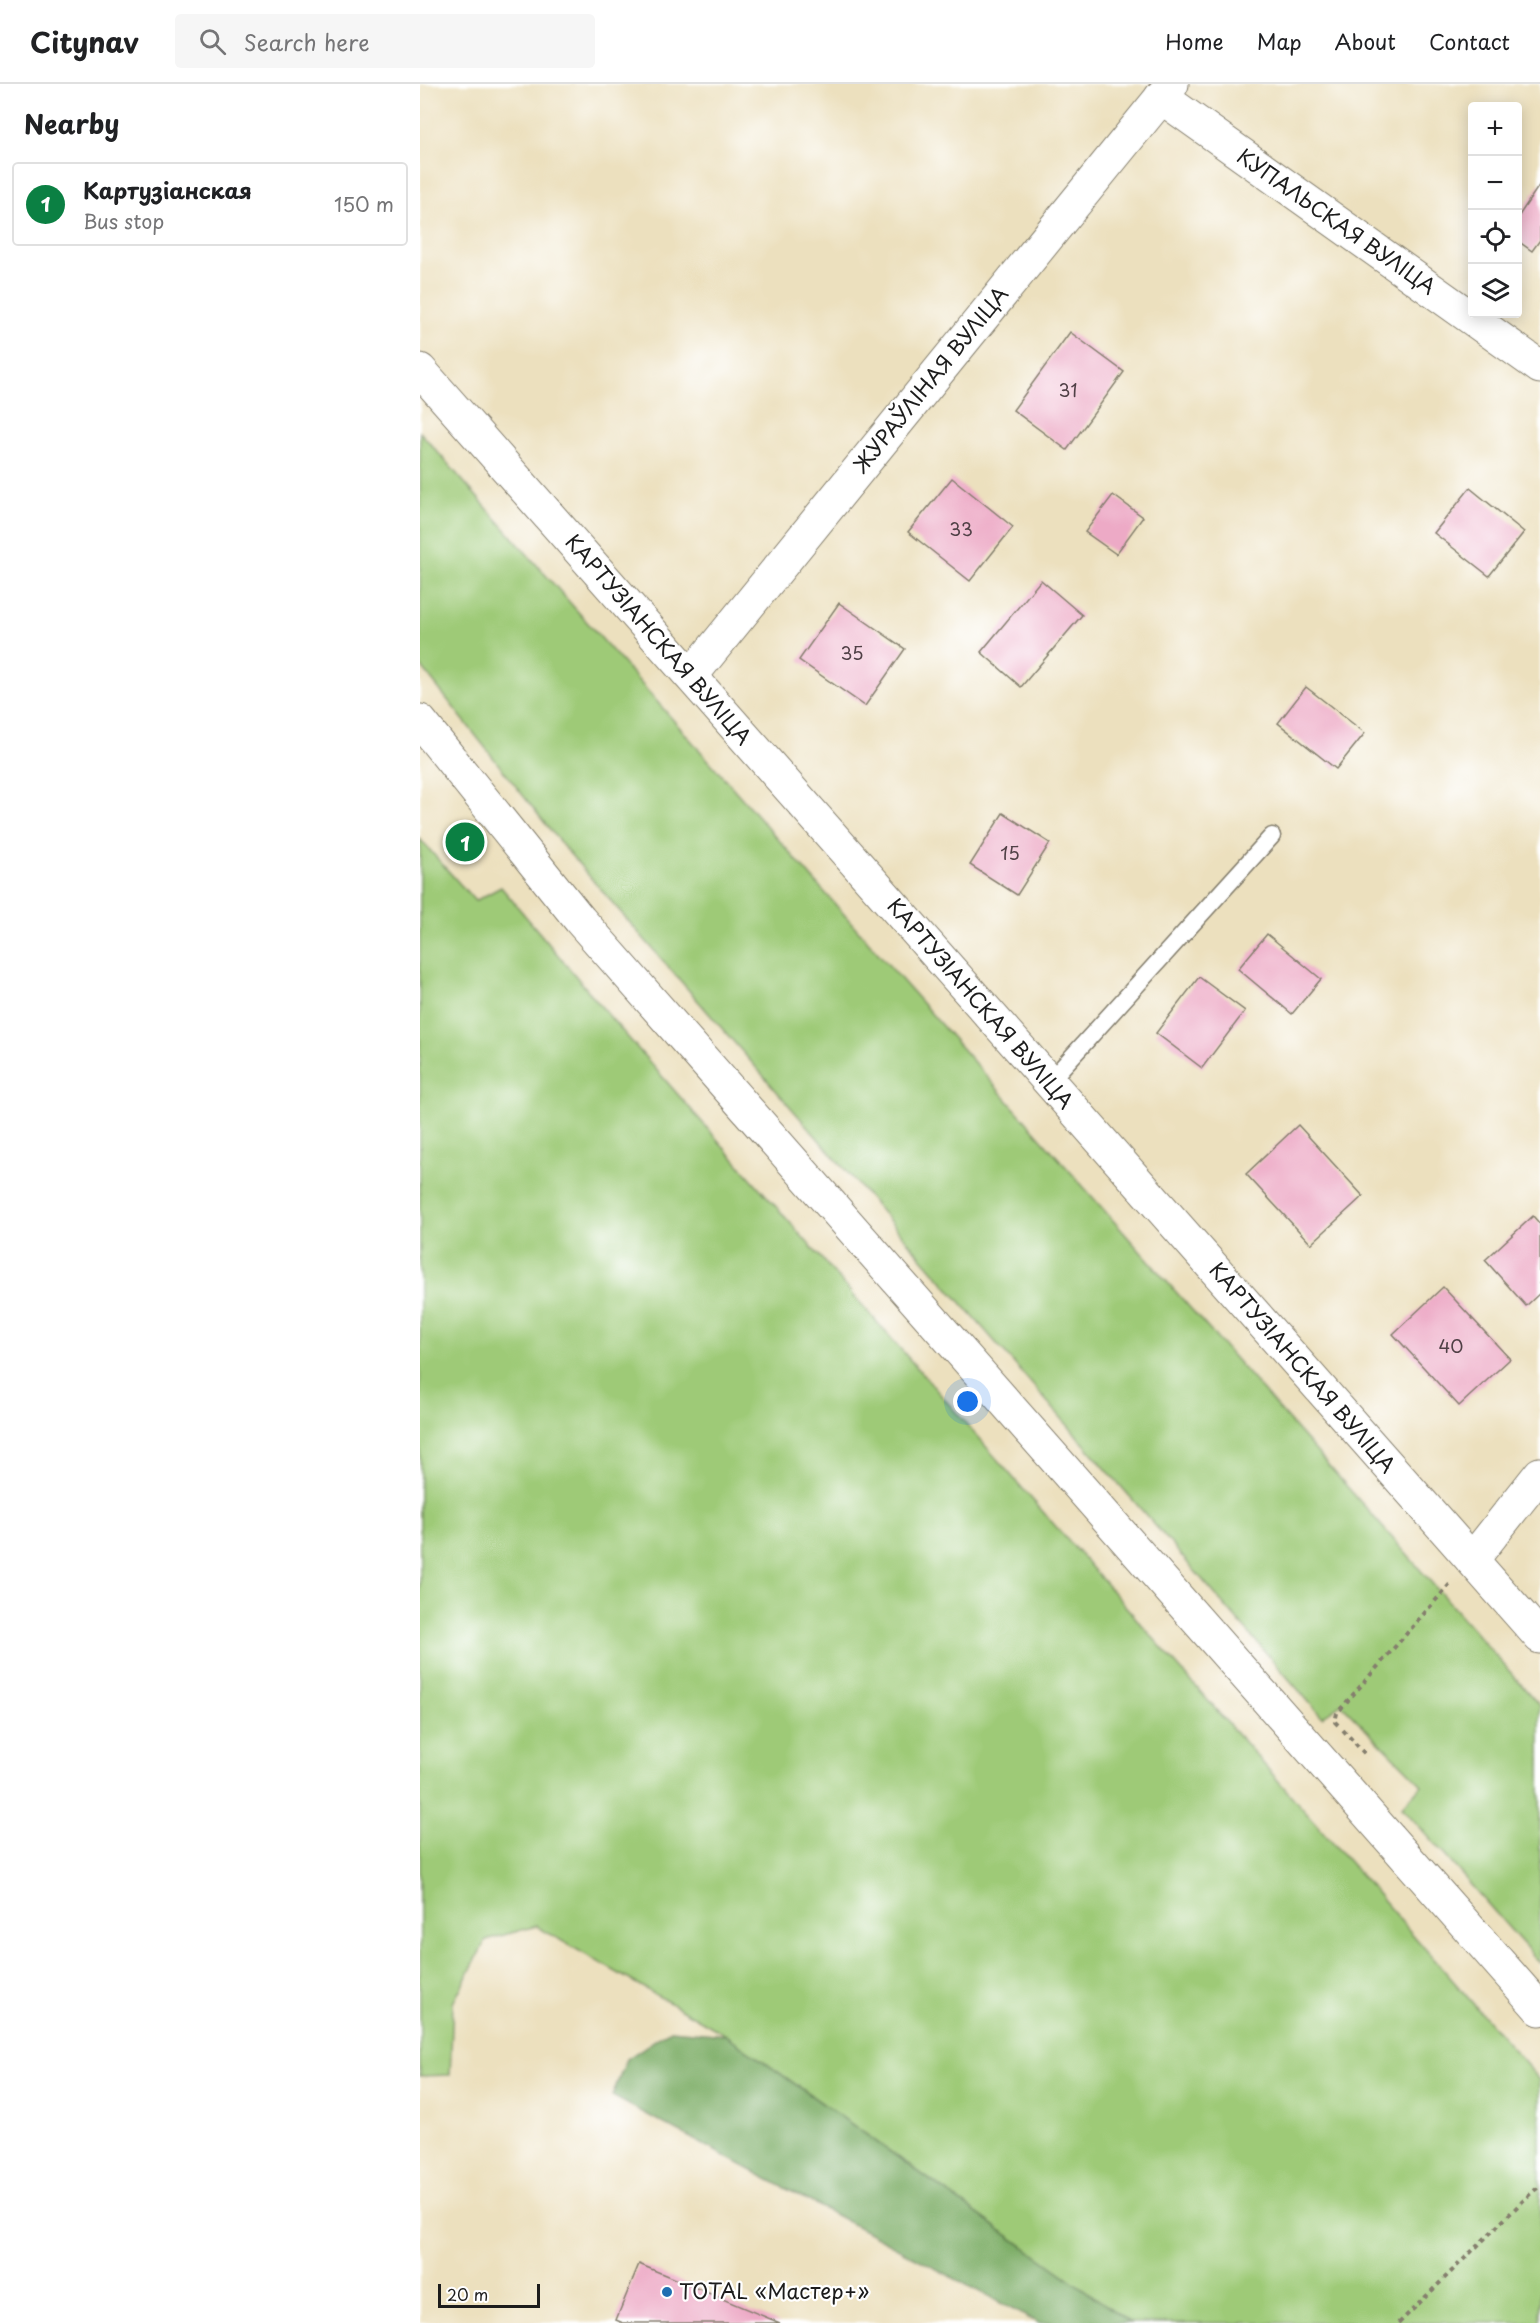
<!DOCTYPE html>
<html lang="en">
<head>
<meta charset="utf-8">
<style>
	:root { --surface:#fff; --page:#f6f6f6; --text:#202124; --muted:#757577; --line:#e0e0e0; --accent:#0b8043 }
	body { margin:0; font-family:"Playpen Sans",sans-serif; background:var(--page); color:var(--text) }
	.controls { position:absolute; right:18px; top:18px; display:grid; overflow:hidden; border-radius:6px; box-shadow:0 3px 15px #0003 }
	.controls button { width:54px; height:54px; display:grid; place-items:center; padding:0; border:0; border-bottom:2px solid var(--line); background:var(--surface); color:var(--text); font:30px sans-serif }
	.scale { position:absolute; left:18px; bottom:15px; width:102px; box-sizing:border-box; padding-left:6px; border:3px solid #1c1c1c; border-top:0; font-size:16px; line-height:21px; white-space:nowrap; color:#1c1c1c; -webkit-text-stroke:4px #fff; paint-order:stroke }
	.you { position:absolute; left:548px; top:1318px; width:21px; height:21px; margin:-15px; border:4px solid #fff; border-radius:50%; background:#1a73e8; box-shadow:0 0 0 9px #1a73e833 }
	.badge { display:grid; place-items:center; width:39px; height:39px; border-radius:50%; background:var(--accent); color:#fff; font-size:20px; font-weight:700 }
	.pin { position:absolute; translate:-50% -50%; border:3px solid #fff; box-shadow:0 2px 6px #0006 }
	.list { margin:0; padding:0; list-style:none }
	h2 { display:flex; justify-content:space-between; align-items:center; height:78px; margin:0; padding:0 24px; font-size:26px }
	h2 small { font-size:20px; font-weight:400; color:var(--muted) }
	.list li { display:grid; grid-template-columns:39px 1fr auto; gap:18px; align-items:center; box-sizing:border-box; height:84px; margin:0 12px 12px; padding:0 12px; border:2px solid var(--line); border-radius:6px }
	.list b { display:block; font-size:22px; white-space:nowrap }
	.list p { margin:0; font-size:20px; white-space:nowrap; color:var(--muted) }
	.list em { font-size:20px; font-style:normal; color:var(--muted) }
	.icon { flex:none; width:33px; height:33px; fill:none; stroke:currentColor; stroke-width:2; stroke-linecap:round; stroke-linejoin:round }
	.map { position:relative; flex:none; width:1120px; height:2239px; overflow:hidden }
	header { display:flex; align-items:center; gap:36px; box-sizing:border-box; height:84px; padding:0 30px; background:var(--surface); border-bottom:2px solid var(--line) }
	header strong { font-size:28px }
	nav { display:flex; gap:33px; margin-inline-start:auto; font-size:21px }
	.search { width:420px; height:54px; background:var(--page); display:flex; align-items:center; gap:15px; box-sizing:border-box; padding:0 21px; border-radius:6px; color:var(--muted); font-size:22px }
	main { display:flex }
	aside { flex:1; background:var(--surface) }
	.map>svg:first-child { display:block }
	.green { fill:#9eca77; stroke:#5d734a; stroke-width:1.5 }
	.forest { fill:#7eae68; stroke:#4d6542; stroke-width:1.5 }
	.building { fill:#edaac6 }
	.lines { fill:none; stroke-linecap:round; stroke-linejoin:round }
	.lane-casing { stroke:#847e6d; stroke-width:19 }
	.street-casing { stroke:#847e6d; stroke-width:35 }
	.secondary-casing { stroke:#847e6d; stroke-width:35 }
	.path { stroke:#847e6d; stroke-width:4; stroke-dasharray:4.5 4.5; stroke-linecap:butt }
	.lane { stroke:#fff; stroke-width:16 }
	.street { stroke:#fff; stroke-width:33 }
	.secondary { stroke:#fff; stroke-width:33 }
	.poi-dot { fill:#1f6fb2; stroke:#fff; stroke-width:2 }
	.labels { text-anchor:middle; stroke-width:4.5; stroke-linejoin:round; paint-order:stroke }
	.number-label { font-size:18px; fill:#504046 }
	.street-label { font-size:21px; fill:#1c1c1c; stroke:#fff }
	.poi-label { font-size:21px; fill:#1c1c1c; stroke:#fff; text-anchor:start }
</style>
</head>
<body>
<header>
<strong>Citynav</strong>
<div class="search"><svg class="icon" aria-label="search" viewBox="0 0 24 24"><circle cx="10" cy="10" r="6"/><path d="M15 15l6 6"/></svg>Search here</div>
<nav><a>Home</a><a>Map</a><a>About</a><a>Contact</a></nav>
</header>
<main>
<aside>
<h2>Nearby<small></small></h2>
<ul class="list">
<li><span class="badge">1</span><div><b>Картузіанская</b><p>Bus stop</p></div><em>150 m</em></li>
</ul>
</aside>
<div class="map">
<svg width="1120" height="2239" viewBox="0 0 1120 2239">
	<rect width="100%" height="100%" fill="#fff"/>
	<filter id="ink" filterUnits="userSpaceOnUse"><feTurbulence type="fractalNoise" baseFrequency=".0167" numOctaves="2"/><feDisplacementMap in="SourceGraphic" scale="12" xChannelSelector="R" yChannelSelector="G"/><feConvolveMatrix kernelMatrix="1 2 1 2 8 2 1 2 1" color-interpolation-filters="sRGB"/></filter>
	<filter id="wash" filterUnits="userSpaceOnUse"><feTurbulence type="fractalNoise" baseFrequency=".008" numOctaves="4" result="noise"/><feDisplacementMap in="SourceGraphic" scale="24" xChannelSelector="R" yChannelSelector="G"/><feGaussianBlur stdDeviation="1.35" result="paint"/><feColorMatrix in="noise" values="0 0 0 0 0 0 0 0 0 0 0 0 0 0 0 0 0 1.4 0 .05"/><feComposite in="paint" operator="in"/></filter>
	<g filter="url(#wash)">
		<rect width="100%" height="100%" fill="#ece0be"/>
		<!-- green -->
		<g class="green">
			<polygon points="0,348 1120,1622 1120,1879 982,1723 1002,1701 921,1620 902,1633 143,762 0,581"/>
			<polygon points="0,755 55,817 81,803 191,934 1120,1996 1120,2239 711,2239 306,1951 116,1842 66,1856 33,1919 30,1991 0,1992"/>
		</g>
		<!-- forest -->
		<polygon class="forest" points="250,1946 306,1951 711,2239 618,2239 192,2012 207,1975"/>
		<g id="blocks">
			<!-- building -->
			<g class="building">
				<polygon points="1120,100 1120,156 1112,167 1098,157 1098,133"/>
				<polygon points="650,248 704,288 647,366 593,326"/>
				<polygon points="532,394 593,443 550,497 488,448"/>
				<polygon points="1050,404 1104,448 1069,492 1014,449"/>
				<polygon points="693,411 723,433 696,470 665,448"/>
				<polygon points="621,496 662,531 601,603 561,568"/>
				<polygon points="419,519 485,565 445,622 379,576"/>
				<polygon points="886,603 945,649 916,685 858,639"/>
				<polygon points="583,729 630,759 597,811 550,781"/>
				<polygon points="847,850 901,895 872,930 818,885"/>
				<polygon points="779,893 825,927 782,984 736,949"/>
				<polygon points="878,1041 943,1112 891,1160 826,1090"/>
				<polygon points="1113,1132 1120,1140 1120,1209 1106,1222 1065,1176"/>
				<polygon points="1023,1203 1090,1275 1039,1322 973,1250"/>
				<polygon points="219,2180 360,2239 203,2239 196,2236"/>
			</g>
		</g>
	</g>
	<g filter="url(#ink)">
		<use href="#blocks" fill-opacity="0" stroke="#847e6d" stroke-width="1.5"/>
		<g class="lines">
			<defs>
				<polyline id="lane" points="629,998 852,752"/>
				<g id="street">
					<polyline points="741,13 1120,283"/>
					<polyline points="0,286 1120,1553"/>
					<polyline points="271,592 752,0"/>
					<polyline points="1052,1476 1120,1390"/>
				</g>
				<polyline id="secondary" points="0,637 160,836 1120,1925"/>
			</defs>
			<!-- lane casing -->
			<use href="#lane" class="lane-casing"/>
			<!-- street casing -->
			<use href="#street" class="street-casing"/>
			<!-- secondary casing -->
			<use href="#secondary" class="secondary-casing"/>
			<!-- path -->
			<g class="path">
				<polyline points="918,1641 915,1638 917,1629 1030,1500"/>
				<polyline points="923,1646 945,1670"/>
				<polyline points="979,2239 1110,2110 1120,2102"/>
			</g>
			<!-- lane -->
			<use href="#lane" class="lane"/>
			<!-- street -->
			<use href="#street" class="street"/>
			<!-- secondary -->
			<use href="#secondary" class="secondary"/>
		</g>
	</g>
	<!-- markers -->
	<circle class="poi-dot" cx="247" cy="2208" r="6"/>
	<g class="labels">
		<!-- number labels -->
		<g class="number-label">
			<text x="648" y="313">31</text>
			<text x="541" y="452">33</text>
			<text x="432" y="576">35</text>
			<text x="590" y="776">15</text>
			<text x="1031" y="1269">40</text>
		</g>
		<!-- street labels -->
		<g class="street-label">
			<text transform="translate(916 138) rotate(35)" y="7">КУПАЛЬСКАЯ ВУЛІЦА</text>
			<text transform="translate(511 296) rotate(-51)" y="7">ЖУРАЎЛІНАЯ ВУЛІЦА</text>
			<text transform="translate(238 556) rotate(49)" y="7">КАРТУЗІАНСКАЯ ВУЛІЦА</text>
			<text transform="translate(560 920) rotate(49)" y="7">КАРТУЗІАНСКАЯ ВУЛІЦА</text>
			<text transform="translate(882 1284) rotate(49)" y="7">КАРТУЗІАНСКАЯ ВУЛІЦА</text>
		</g>
		<!-- poi labels -->
		<g class="poi-label">
			<text x="259" y="2215">TOTAL «Мастер+»</text>
		</g>
	</g>
</svg>
<div class="controls">
<button>+</button>
<button>−</button>
<button><svg class="icon" aria-label="locate" viewBox="0 0 24 24"><circle cx="12" cy="12" r="6"/><path d="M12 2v4M12 18v4M2 12h4M18 12h4"/></svg></button>
<button><svg class="icon" aria-label="layers" viewBox="0 0 24 24"><path d="M12 4l9 5-9 5-9-5zM3 14l9 5 9-5"/></svg></button>
</div>
<div class="scale">20 m</div>
<div class="you"></div>
<div class="pin badge" style="left:45px;top:758px">1</div>
</div>
</main>
</body>
</html>
